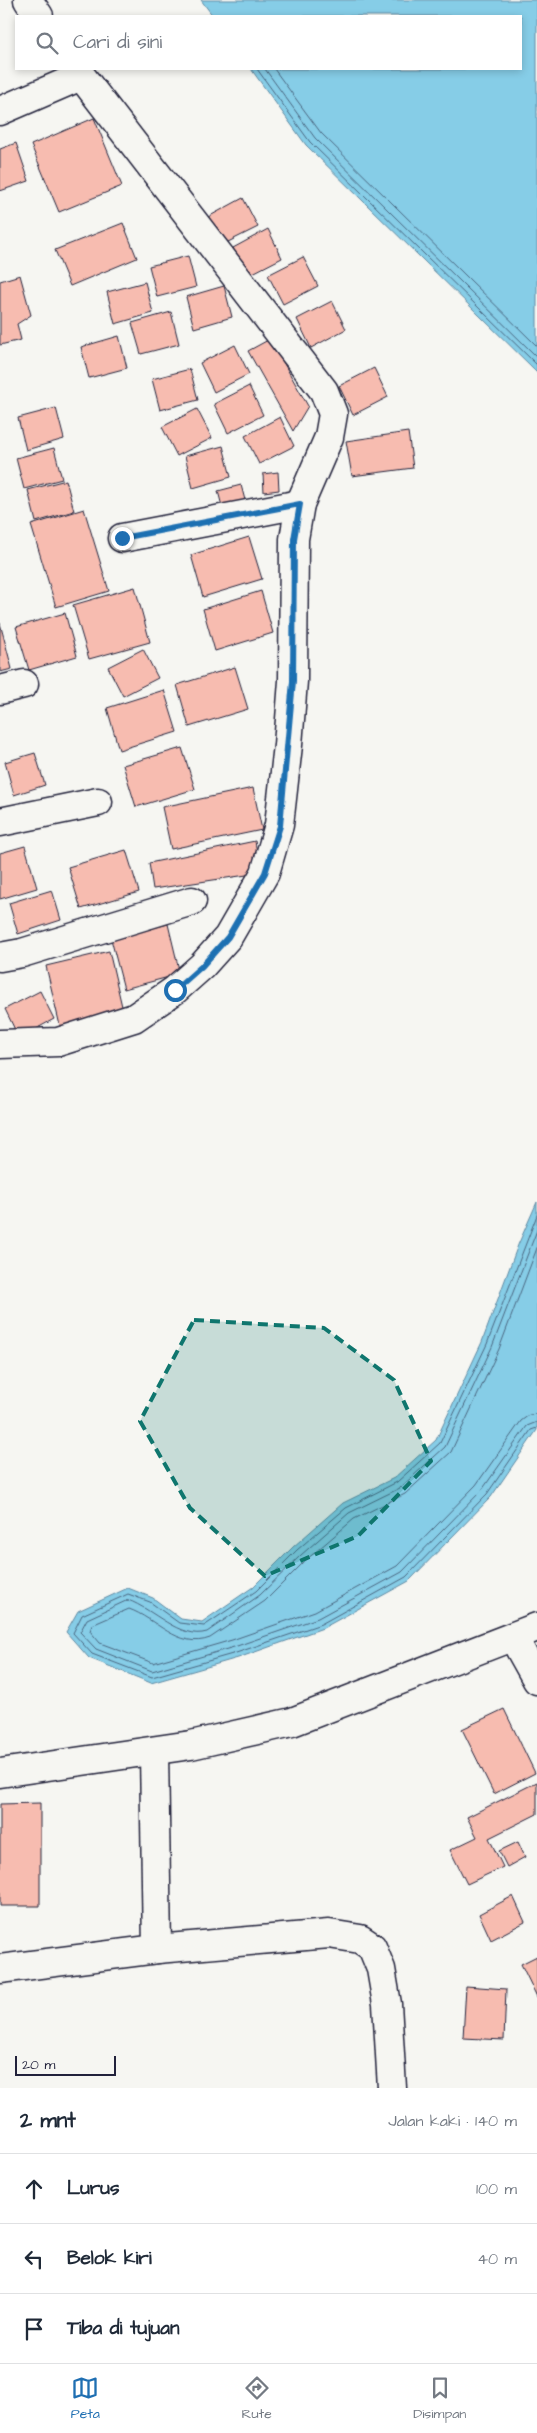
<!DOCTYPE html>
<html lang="id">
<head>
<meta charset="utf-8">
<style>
	:root { --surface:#fff; --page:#f2f2f3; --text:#1f2937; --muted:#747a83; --line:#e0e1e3; --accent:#1f6fb2 }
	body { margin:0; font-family:"Architects Daughter",sans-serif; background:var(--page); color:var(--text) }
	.scale { position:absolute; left:15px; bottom:12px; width:101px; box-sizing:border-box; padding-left:5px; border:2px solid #22223b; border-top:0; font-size:14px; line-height:18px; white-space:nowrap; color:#22223b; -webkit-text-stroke:4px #f6f6f2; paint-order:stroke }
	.stop { position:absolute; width:15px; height:15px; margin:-11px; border:4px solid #1f6fb2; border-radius:50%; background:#fff }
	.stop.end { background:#1f6fb2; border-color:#fff; box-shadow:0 1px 5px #0008 }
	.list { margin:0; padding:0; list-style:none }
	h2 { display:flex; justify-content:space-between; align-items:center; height:65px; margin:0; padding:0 20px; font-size:21px }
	h2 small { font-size:16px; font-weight:400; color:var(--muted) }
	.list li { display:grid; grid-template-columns:32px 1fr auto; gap:15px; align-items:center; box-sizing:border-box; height:70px; padding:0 20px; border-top:1px solid var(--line) }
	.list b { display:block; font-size:19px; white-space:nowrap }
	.list em { font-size:16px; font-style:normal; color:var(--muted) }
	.icon { flex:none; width:28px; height:28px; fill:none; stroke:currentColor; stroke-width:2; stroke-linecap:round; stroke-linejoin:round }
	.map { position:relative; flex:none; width:537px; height:2088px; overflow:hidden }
	.search { position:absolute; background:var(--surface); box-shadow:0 2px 8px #0003; left:15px; right:15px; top:15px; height:55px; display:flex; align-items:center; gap:12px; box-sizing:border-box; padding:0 18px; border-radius:0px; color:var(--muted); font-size:19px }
	.sheet { height:275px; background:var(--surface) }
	nav { display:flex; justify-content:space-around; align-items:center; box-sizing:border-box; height:70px; border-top:1px solid var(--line); background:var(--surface); font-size:14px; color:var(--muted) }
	nav a { display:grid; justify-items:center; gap:2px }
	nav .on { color:var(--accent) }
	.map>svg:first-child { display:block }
	.water { fill:#86cde7; stroke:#5e89a2 }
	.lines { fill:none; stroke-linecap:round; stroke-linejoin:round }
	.shore { stroke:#4a6680; stroke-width:1 }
	.building { fill:#f7bcb0; stroke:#22223b }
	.minor-casing { stroke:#22223b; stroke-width:31 }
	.minor { stroke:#f6f6f2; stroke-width:28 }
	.route { stroke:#1f6fb2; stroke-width:6 }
	.marked { fill:#0f766e; fill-opacity:0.2; stroke:#0f766e; stroke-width:4; stroke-dasharray:10 6; stroke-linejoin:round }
</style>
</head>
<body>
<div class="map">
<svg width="537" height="2088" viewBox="0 0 537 2088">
	<rect width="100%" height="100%" fill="#f6f6f2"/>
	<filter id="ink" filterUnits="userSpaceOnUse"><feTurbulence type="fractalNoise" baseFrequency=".02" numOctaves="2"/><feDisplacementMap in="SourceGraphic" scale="10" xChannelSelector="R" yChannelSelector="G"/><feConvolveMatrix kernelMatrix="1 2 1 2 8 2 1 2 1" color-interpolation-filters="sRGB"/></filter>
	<g filter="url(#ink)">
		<!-- water -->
		<g class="water">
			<polygon points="201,0 537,0 537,372 306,145 251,69 521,69 521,16 213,16"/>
			<polygon points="537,1202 537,1430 491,1497 409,1581 323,1628 238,1658 151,1683 89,1658 66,1632 78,1611 128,1588 153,1598 181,1619 202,1622 253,1587 293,1547 343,1503 394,1478 436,1440 482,1342 518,1245"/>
		</g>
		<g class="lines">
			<!-- shore -->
			<g class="shore">
				<polyline points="257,69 310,142 537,365"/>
				<polyline points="265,69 315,138 537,357"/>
				<polyline points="274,69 321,133 537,346"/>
				<polyline points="537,1215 487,1344 440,1443 397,1482 346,1508 297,1550 256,1591 204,1626 179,1623 150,1602 128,1594 82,1615 73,1633 92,1654 152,1677 236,1653 321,1624 406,1577 487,1494 531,1430 537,1428"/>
				<path d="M537,1230L492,1347L445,1447L400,1488L349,1513L301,1555L260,1595L207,1632C180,1640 153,1609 128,1600L87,1619L80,1632L96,1649L152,1671L234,1647L318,1618L402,1572L482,1490L527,1426L537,1422"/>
				<path d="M537,1248L499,1349L451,1452L405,1494L354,1519L306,1560L265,1601L210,1638C179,1650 155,1618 129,1609L92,1625L90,1631L100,1643L153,1663L232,1640L315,1611L397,1566L476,1485L521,1421L529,1415L537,1414"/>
			</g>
		</g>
		<!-- building -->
		<g class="building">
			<polygon points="94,118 122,186 59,212 31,145"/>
			<polygon points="16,143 29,181 0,191 0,149"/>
			<polygon points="243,198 258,227 222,245 208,217"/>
			<polygon points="123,223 137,258 70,286 55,250"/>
			<polygon points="268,229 282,258 247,276 233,248"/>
			<polygon points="188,256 196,287 157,297 149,266"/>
			<polygon points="303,257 318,286 283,304 268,275"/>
			<polygon points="20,275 31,315 17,324 21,340 0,345 0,281"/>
			<polygon points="145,282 153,313 115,324 107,292"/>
			<polygon points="224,286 232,317 194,328 186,297"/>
			<polygon points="332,301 346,329 311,348 297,319"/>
			<polygon points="171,312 179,344 141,354 132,323"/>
			<polygon points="119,336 127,368 89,378 81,347"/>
			<polygon points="270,339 308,406 293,431 248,351"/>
			<polygon points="235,345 249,374 214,392 200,363"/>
			<polygon points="374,368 388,397 353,415 339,386"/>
			<polygon points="190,369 198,400 160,410 152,379"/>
			<polygon points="249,386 263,415 228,433 214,404"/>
			<polygon points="56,408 64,439 26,450 18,418"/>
			<polygon points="197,409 212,438 177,456 162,427"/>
			<polygon points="280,417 294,446 259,464 245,436"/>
			<polygon points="408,432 413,468 352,476 346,441"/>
			<polygon points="223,446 231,477 193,488 185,456"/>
			<polygon points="54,448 62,479 24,489 16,458"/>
			<polygon points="278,472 279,490 264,492 263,474"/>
			<polygon points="66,480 74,511 36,522 28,490"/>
			<polygon points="241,485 246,504 223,510 218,491"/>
			<polygon points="84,509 109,591 56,607 31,525"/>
			<polygon points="249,537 262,579 203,597 191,555"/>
			<polygon points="135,587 150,642 89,659 73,605"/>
			<polygon points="261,591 273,633 215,651 203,609"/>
			<polygon points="65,613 77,656 29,670 16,627"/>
			<polygon points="0,623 12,669 0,672"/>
			<polygon points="143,649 158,678 123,696 108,667"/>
			<polygon points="235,667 248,709 189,727 177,685"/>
			<polygon points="164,690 177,732 119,750 107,708"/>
			<polygon points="182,748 195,789 136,807 123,765"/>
			<polygon points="35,753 45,785 14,795 5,762"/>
			<polygon points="253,788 262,830 171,849 162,807"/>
			<polygon points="255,841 260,873 153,889 149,863"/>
			<polygon points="25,846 37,888 0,899 0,853"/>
			<polygon points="126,850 139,892 81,909 68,867"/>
			<polygon points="52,890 61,920 18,934 9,903"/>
			<polygon points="168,924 180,974 124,989 111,939"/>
			<polygon points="109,951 124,1015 61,1030 46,966"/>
			<polygon points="40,991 54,1019 19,1038 5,1009"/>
			<polygon points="504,1709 535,1773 494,1794 462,1729"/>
			<polygon points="537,1782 537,1814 489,1838 503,1867 467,1884 450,1850 477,1837 467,1817"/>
			<polygon points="40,1803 40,1906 0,1906 0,1804"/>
			<polygon points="518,1842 525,1857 507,1867 499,1851"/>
			<polygon points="513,1896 525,1922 491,1940 479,1914"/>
			<polygon points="537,1956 537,1997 521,1964"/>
			<polygon points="466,1986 506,1989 504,2040 463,2038"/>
		</g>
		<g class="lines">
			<defs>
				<g id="minor">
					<polyline points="28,0 39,16"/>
					<polyline points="0,111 81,76"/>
					<polyline points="122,538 300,504"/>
					<polyline points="0,690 24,684"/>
					<polyline points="0,822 98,802"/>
					<polyline points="0,957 22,953 192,901"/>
					<polyline points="0,1044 58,1042 134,1018 175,990 202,966 228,937 265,873 279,825 288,745 293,681 294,539 300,504 329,437 333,414 324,391 76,69"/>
					<polyline points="513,1637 537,1680"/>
					<polyline points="154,1751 157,1949"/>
					<polyline points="0,1773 191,1745 292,1722 537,1627"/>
					<polyline points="0,1969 157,1949 329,1934 360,1939 372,1947 381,1969 387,2004 392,2088"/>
				</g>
			</defs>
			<!-- minor casing -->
			<use href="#minor" class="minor-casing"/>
			<!-- minor -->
			<use href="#minor" class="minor"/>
		</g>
	</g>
	<g class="lines" filter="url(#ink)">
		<!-- route -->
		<polyline class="route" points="122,538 300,504 294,539 293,681 280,826 265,873 228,937 202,966 175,990"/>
	</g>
	<!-- marked area -->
	<path class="marked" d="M194,1320L324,1328L394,1380L431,1461L358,1536L265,1576L190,1508L140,1421Z"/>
</svg>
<div class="scale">20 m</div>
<div class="stop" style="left:175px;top:990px"></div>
<div class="stop end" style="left:122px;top:538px"></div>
<div class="search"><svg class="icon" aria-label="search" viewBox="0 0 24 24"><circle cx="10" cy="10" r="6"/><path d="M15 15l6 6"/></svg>Cari di sini</div>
</div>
<section class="sheet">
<h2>2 mnt<small>Jalan kaki · 140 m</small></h2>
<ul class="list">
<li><svg class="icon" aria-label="ahead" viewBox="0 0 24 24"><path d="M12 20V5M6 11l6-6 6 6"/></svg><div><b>Lurus</b></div><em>100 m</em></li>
<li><svg class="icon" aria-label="left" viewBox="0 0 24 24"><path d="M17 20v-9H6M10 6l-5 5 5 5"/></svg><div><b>Belok kiri</b></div><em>40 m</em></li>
<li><svg class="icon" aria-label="arrive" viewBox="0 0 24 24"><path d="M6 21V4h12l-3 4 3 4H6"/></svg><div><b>Tiba di tujuan</b></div></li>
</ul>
</section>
<nav>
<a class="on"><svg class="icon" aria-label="map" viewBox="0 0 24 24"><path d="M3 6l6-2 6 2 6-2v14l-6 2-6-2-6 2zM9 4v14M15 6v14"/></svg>Peta</a>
<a><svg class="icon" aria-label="directions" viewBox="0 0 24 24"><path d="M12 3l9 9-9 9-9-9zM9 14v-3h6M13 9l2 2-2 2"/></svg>Rute</a>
<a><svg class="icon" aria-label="saved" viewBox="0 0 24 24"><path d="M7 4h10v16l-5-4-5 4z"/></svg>Disimpan</a>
</nav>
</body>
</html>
